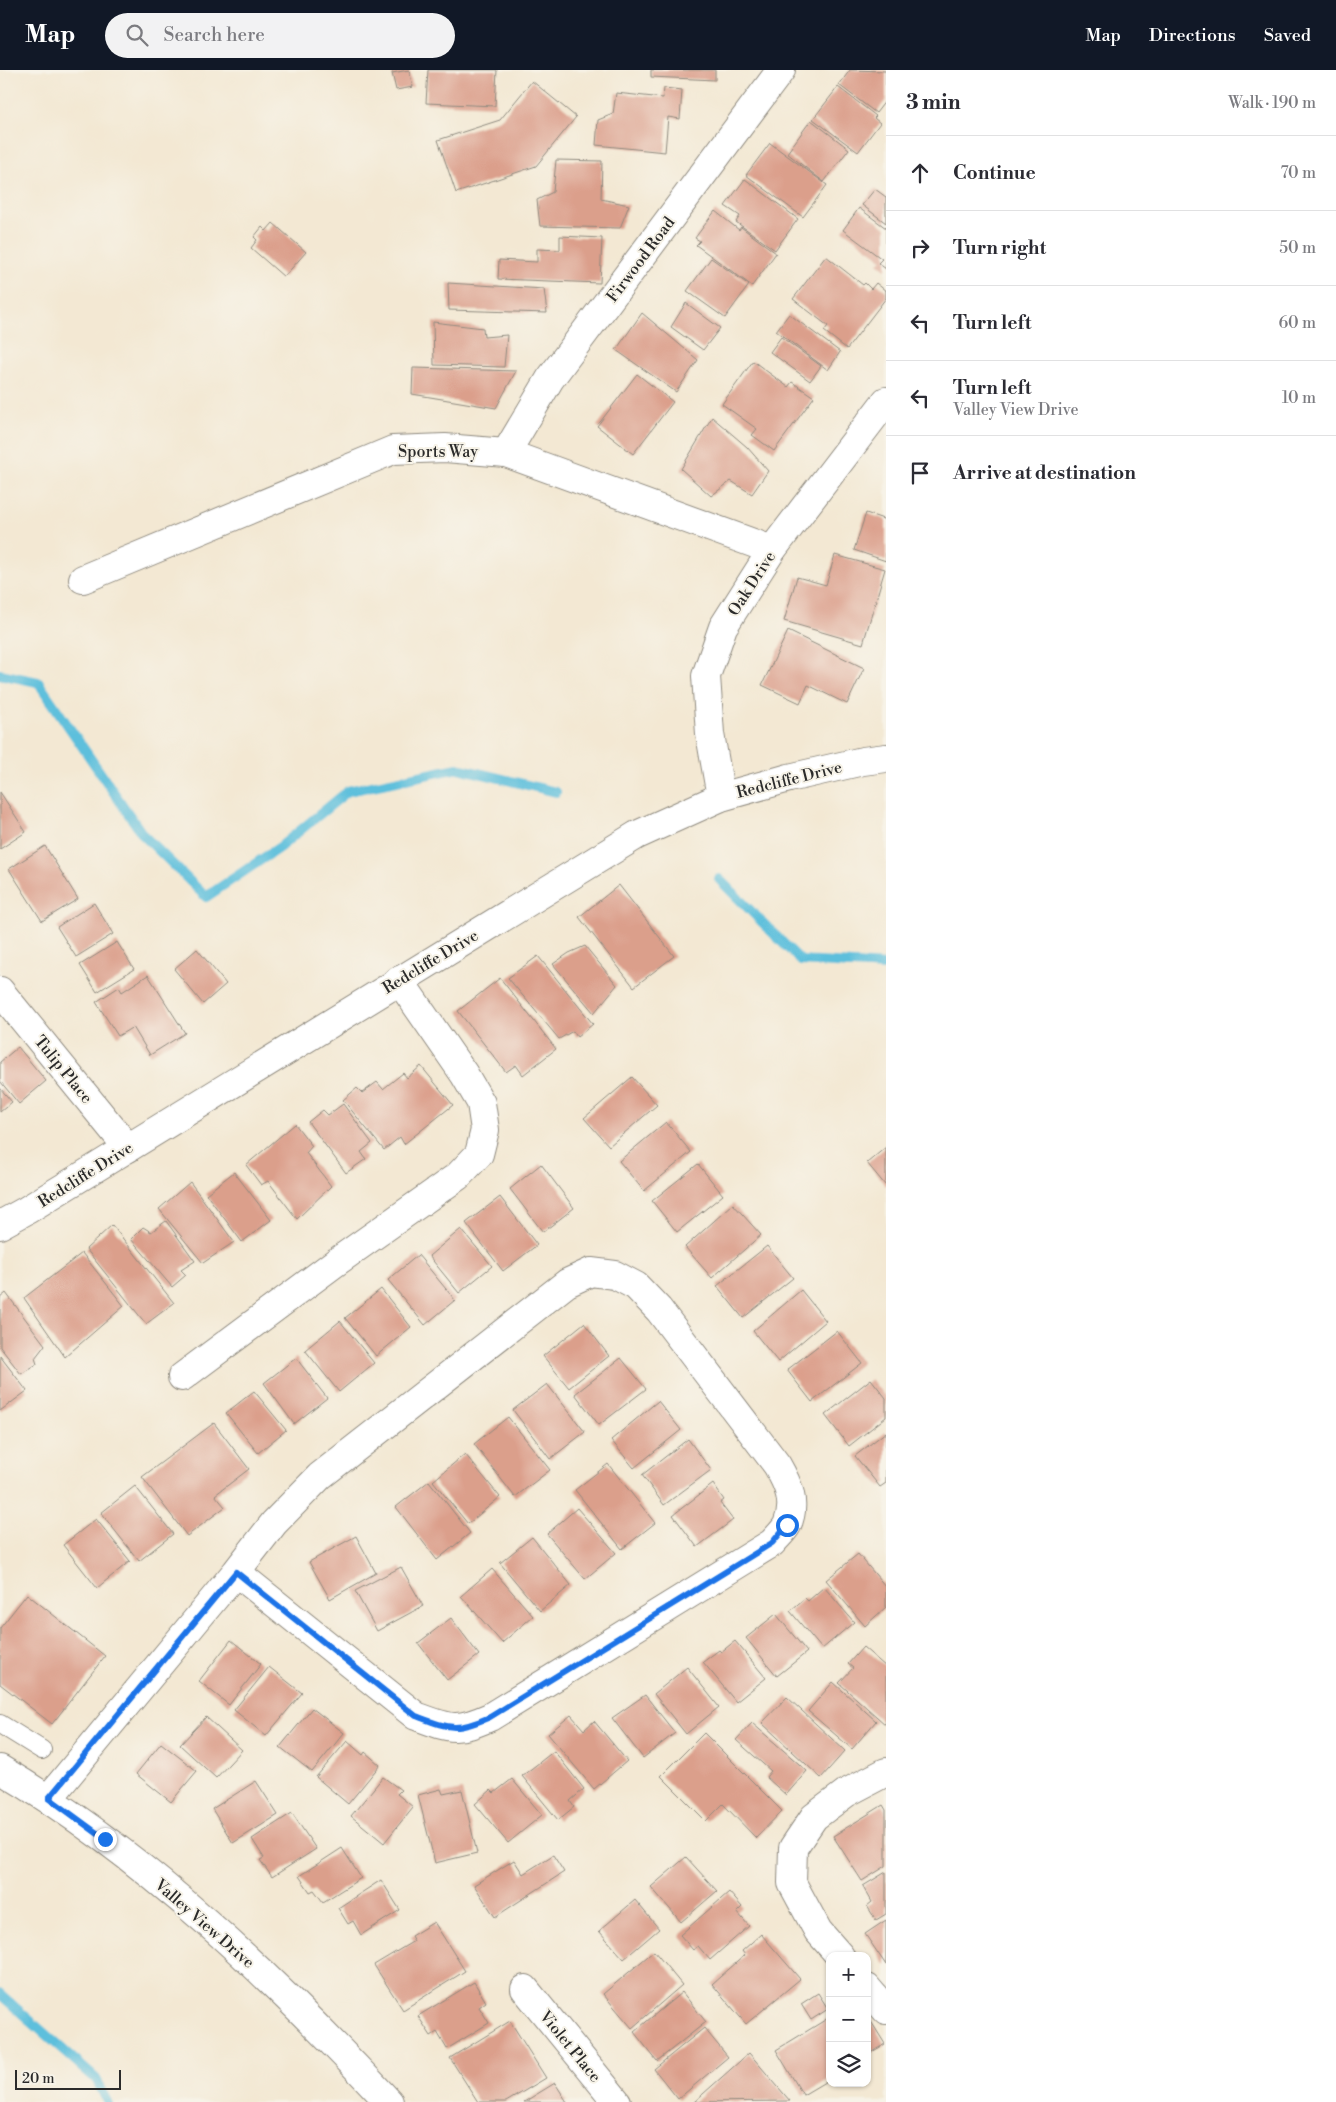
<!DOCTYPE html>
<html lang="en">
<head>
<meta charset="utf-8">
<style>
	:root { --surface:#fff; --page:#f2f2f3; --text:#2b2b33; --muted:#7c7c81; --line:#e1e1e2; --accent:#111827 }
	body { margin:0; font-family:"Libre Bodoni",serif; background:var(--page); color:var(--text) }
	.controls { position:absolute; right:15px; bottom:15px; display:grid; overflow:hidden; border-radius:10px; box-shadow:0 1px 4px #0004 }
	.controls button { width:45px; height:45px; display:grid; place-items:center; padding:0; border:0; border-bottom:1px solid var(--line); background:var(--surface); color:var(--text); font:25px sans-serif }
	.scale { position:absolute; left:15px; bottom:12px; width:106px; box-sizing:border-box; padding-left:5px; border:2px solid #2b2b2b; border-top:0; font-size:14px; line-height:18px; white-space:nowrap; color:#2b2b2b; -webkit-text-stroke:4px #f7f3e8; paint-order:stroke }
	.stop { position:absolute; width:15px; height:15px; margin:-11px; border:4px solid #1a73e8; border-radius:50%; background:#fff }
	.stop.end { background:#1a73e8; border-color:#fff; box-shadow:0 1px 5px #0008 }
	.list { margin:0; padding:0; list-style:none }
	h2 { display:flex; justify-content:space-between; align-items:center; height:65px; margin:0; padding:0 20px; font-size:21px }
	h2 small { font-size:16px; font-weight:400; color:var(--muted) }
	.list li { display:grid; grid-template-columns:32px 1fr auto; gap:15px; align-items:center; box-sizing:border-box; height:75px; padding:0 20px; border-top:1px solid var(--line) }
	.list b { display:block; font-size:19px; white-space:nowrap }
	.list p { margin:0; font-size:16px; white-space:nowrap; color:var(--muted) }
	.list em { font-size:16px; font-style:normal; color:var(--muted) }
	.icon { flex:none; width:28px; height:28px; fill:none; stroke:currentColor; stroke-width:2; stroke-linecap:round; stroke-linejoin:round }
	.map { position:relative; flex:none; width:886px; height:2032px; overflow:hidden }
	header { display:flex; align-items:center; gap:30px; box-sizing:border-box; height:70px; padding:0 25px; background:var(--accent); color:#fff }
	header strong { font-size:24px }
	nav { display:flex; gap:28px; margin-inline-start:auto; font-size:18px }
	.search { width:350px; height:45px; background:var(--page); display:flex; align-items:center; gap:12px; box-sizing:border-box; padding:0 18px; border-radius:28px; color:var(--muted); font-size:19px }
	main { display:flex }
	aside { flex:1; background:var(--surface) }
	.map>svg:first-child { display:block }
	.lines { fill:none; stroke-linecap:round; stroke-linejoin:round }
	.stream { stroke:#5dbfdc; stroke-width:10 }
	.building { fill:#db9f8b }
	.service-casing { stroke:#8f8a7f; stroke-width:20 }
	.minor-casing { stroke:#8f8a7f; stroke-width:30 }
	.service { stroke:#fff; stroke-width:18 }
	.minor { stroke:#fff; stroke-width:28 }
	.route { stroke:#1a73e8; stroke-width:6 }
	.labels { text-anchor:middle; stroke-width:4; stroke-linejoin:round; paint-order:stroke }
	.street-label { font-size:16px; fill:#2b2b2b; stroke:#f7f3e8 }
</style>
</head>
<body>
<header>
<strong>Map</strong>
<div class="search"><svg class="icon" aria-label="search" viewBox="0 0 24 24"><circle cx="10" cy="10" r="6"/><path d="M15 15l6 6"/></svg>Search here</div>
<nav><a>Map</a><a>Directions</a><a>Saved</a></nav>
</header>
<main>
<div class="map">
<svg width="886" height="2032" viewBox="0 0 886 2032">
	<rect width="100%" height="100%" fill="#f7f3e8"/>
	<filter id="ink" filterUnits="userSpaceOnUse"><feTurbulence type="fractalNoise" baseFrequency=".02" numOctaves="2"/><feDisplacementMap in="SourceGraphic" scale="10" xChannelSelector="R" yChannelSelector="G"/><feConvolveMatrix kernelMatrix="1 2 1 2 8 2 1 2 1" color-interpolation-filters="sRGB"/></filter>
	<filter id="wash" filterUnits="userSpaceOnUse"><feTurbulence type="fractalNoise" baseFrequency=".0096" numOctaves="4" result="noise"/><feDisplacementMap in="SourceGraphic" scale="20" xChannelSelector="R" yChannelSelector="G"/><feGaussianBlur stdDeviation="1.12" result="paint"/><feColorMatrix in="noise" values="0 0 0 0 0 0 0 0 0 0 0 0 0 0 0 0 0 1.4 0 .05"/><feComposite in="paint" operator="in"/></filter>
	<g filter="url(#wash)">
		<rect width="100%" height="100%" fill="#f3e8d3"/>
		<g class="lines">
			<!-- stream -->
			<g class="stream">
				<polyline points="0,604 38,612 143,765 206,827 280,777 348,721 458,698 556,722"/>
				<polyline points="719,809 801,891 886,896"/>
				<polyline points="0,1924 96,2009 108,2032"/>
			</g>
		</g>
		<g id="blocks">
			<!-- building -->
			<g class="building">
				<polygon points="409,0 413,17 396,20 392,3"/>
				<polygon points="428,0 497,0 495,36 426,33"/>
				<polygon points="651,0 715,0 715,10 651,7"/>
				<polygon points="850,0 886,1 886,30 876,43 839,15"/>
				<polygon points="532,11 576,47 536,96 456,123 438,70 500,50"/>
				<polygon points="838,17 876,46 874,48 880,53 858,82 813,49"/>
				<polygon points="664,18 682,20 680,49 668,47 665,82 596,75 598,50 613,44 616,23 663,28"/>
				<polygon points="811,50 849,79 824,112 787,83"/>
				<polygon points="770,73 827,115 803,147 746,105"/>
				<polygon points="556,90 602,91 601,129 629,135 620,158 540,156 537,130 553,122"/>
				<polygon points="745,109 798,149 775,180 736,152 740,146 725,136"/>
				<polygon points="875,119 886,127 886,153 862,135"/>
				<polygon points="859,138 886,158 886,199 878,193 882,189 843,160"/>
				<polygon points="715,141 739,160 741,157 776,183 752,216 696,175 700,171 695,168"/>
				<polygon points="273,153 306,182 284,207 251,178 257,170 254,167 262,157 266,161"/>
				<polygon points="560,166 602,168 600,213 498,209 499,190 537,192 537,179 560,180"/>
				<polygon points="826,186 863,215 865,213 871,219 876,213 886,221 886,228 847,279 824,261 828,256 793,229"/>
				<polygon points="711,188 749,215 725,248 687,221"/>
				<polygon points="448,213 544,219 547,243 449,240"/>
				<polygon points="686,233 720,258 703,280 671,257"/>
				<polygon points="642,243 698,290 676,322 616,280"/>
				<polygon points="789,244 840,282 828,300 776,261"/>
				<polygon points="433,252 483,258 484,267 507,265 504,297 434,295"/>
				<polygon points="781,267 821,296 810,311 770,282"/>
				<polygon points="753,291 788,317 792,312 814,327 774,381 752,365 757,359 722,334"/>
				<polygon points="413,298 516,301 496,338 412,324"/>
				<polygon points="637,304 673,332 633,384 597,356"/>
				<polygon points="712,347 747,377 768,401 752,424 731,411 711,426 681,399"/>
				<polygon points="866,443 886,450 886,491 854,480"/>
				<polygon points="835,485 885,499 863,574 784,551 797,507 826,515"/>
				<polygon points="788,561 864,598 847,634 808,615 800,633 762,615"/>
				<polygon points="0,722 26,762 0,779"/>
				<polygon points="45,776 78,829 42,851 9,799"/>
				<polygon points="619,815 674,886 634,917 579,847"/>
				<polygon points="94,833 113,864 76,887 57,857"/>
				<polygon points="117,872 134,899 97,922 80,895"/>
				<polygon points="585,876 617,915 594,943 553,894 569,883"/>
				<polygon points="197,879 226,914 203,934 174,899"/>
				<polygon points="538,886 593,954 577,967 573,961 559,969 508,908"/>
				<polygon points="148,905 185,963 150,985 133,957 118,966 96,932 119,917 122,922"/>
				<polygon points="500,908 556,979 523,1005 516,995 506,1002 458,941"/>
				<polygon points="18,977 46,1011 19,1034 0,1011 0,992"/>
				<polygon points="421,996 453,1035 404,1074 400,1067 384,1080 343,1030 357,1018 362,1023 377,1012 383,1019 403,1003 407,1008"/>
				<polygon points="632,1007 657,1035 609,1076 584,1048"/>
				<polygon points="0,1018 12,1032 0,1042"/>
				<polygon points="343,1034 372,1073 361,1082 366,1089 346,1103 308,1052 323,1040 328,1045"/>
				<polygon points="666,1052 691,1082 644,1121 619,1091"/>
				<polygon points="295,1054 312,1076 306,1083 331,1116 297,1149 268,1111 261,1115 246,1095"/>
				<polygon points="886,1077 886,1116 867,1093"/>
				<polygon points="541,1094 574,1138 543,1162 510,1119"/>
				<polygon points="698,1094 723,1125 677,1162 652,1131"/>
				<polygon points="234,1102 271,1150 242,1172 206,1124"/>
				<polygon points="190,1112 234,1172 203,1193 159,1139"/>
				<polygon points="500,1127 537,1175 503,1201 466,1153"/>
				<polygon points="733,1134 761,1165 712,1208 685,1177"/>
				<polygon points="166,1151 195,1191 181,1200 186,1205 172,1217 131,1169 143,1157 151,1162"/>
				<polygon points="112,1155 174,1233 146,1254 86,1179"/>
				<polygon points="461,1159 492,1196 459,1223 429,1186"/>
				<polygon points="767,1176 793,1208 743,1248 717,1216"/>
				<polygon points="82,1183 124,1236 65,1287 24,1228"/>
				<polygon points="418,1185 455,1230 425,1255 388,1210"/>
				<polygon points="381,1219 411,1257 376,1286 345,1248"/>
				<polygon points="801,1220 826,1251 778,1292 753,1261"/>
				<polygon points="6,1223 45,1275 35,1288 37,1294 21,1304 0,1277 0,1228"/>
				<polygon points="340,1251 374,1293 339,1322 305,1280"/>
				<polygon points="584,1253 609,1286 569,1318 543,1286"/>
				<polygon points="837,1261 862,1293 812,1332 787,1300"/>
				<polygon points="0,1286 27,1321 0,1341"/>
				<polygon points="296,1288 327,1328 294,1354 264,1313"/>
				<polygon points="621,1288 646,1319 599,1355 575,1324"/>
				<polygon points="871,1309 886,1328 886,1347 849,1376 825,1345"/>
				<polygon points="547,1314 585,1362 550,1389 513,1340"/>
				<polygon points="254,1321 286,1360 258,1383 226,1343"/>
				<polygon points="658,1331 681,1360 634,1398 611,1370"/>
				<polygon points="508,1347 550,1400 515,1427 474,1374"/>
				<polygon points="214,1353 249,1399 215,1425 225,1437 187,1466 142,1407"/>
				<polygon points="886,1362 886,1413 880,1417 855,1386"/>
				<polygon points="688,1369 711,1400 664,1435 642,1405"/>
				<polygon points="465,1384 500,1427 468,1454 433,1411"/>
				<polygon points="608,1394 655,1453 622,1479 575,1420"/>
				<polygon points="429,1411 470,1463 437,1490 396,1437"/>
				<polygon points="713,1414 724,1430 720,1433 733,1450 697,1477 673,1445"/>
				<polygon points="135,1416 173,1464 139,1491 101,1443"/>
				<polygon points="577,1438 616,1483 585,1509 547,1464"/>
				<polygon points="96,1449 130,1491 97,1518 63,1475"/>
				<polygon points="356,1466 376,1503 330,1529 309,1492"/>
				<polygon points="532,1467 571,1515 540,1541 500,1493"/>
				<polygon points="858,1484 886,1517 886,1537 865,1556 826,1510"/>
				<polygon points="401,1497 423,1536 377,1561 355,1521"/>
				<polygon points="492,1499 533,1546 502,1573 461,1526"/>
				<polygon points="824,1517 854,1552 822,1579 790,1541 805,1528 808,1531"/>
				<polygon points="27,1524 105,1586 52,1654 0,1614 0,1558"/>
				<polygon points="776,1544 807,1582 777,1606 746,1568"/>
				<polygon points="451,1548 479,1585 447,1610 418,1573"/>
				<polygon points="231,1570 261,1594 229,1635 199,1611"/>
				<polygon points="735,1571 766,1608 736,1632 703,1592 719,1580 721,1582"/>
				<polygon points="863,1577 886,1597 886,1655 839,1613 853,1598 848,1594"/>
				<polygon points="269,1597 302,1623 266,1666 234,1640"/>
				<polygon points="687,1597 719,1637 686,1664 654,1624"/>
				<polygon points="833,1612 876,1651 852,1679 808,1641"/>
				<polygon points="645,1625 675,1663 643,1688 612,1648"/>
				<polygon points="787,1627 845,1681 821,1708 762,1653"/>
				<polygon points="312,1638 344,1663 312,1702 280,1677"/>
				<polygon points="571,1645 584,1660 594,1651 627,1691 594,1719 548,1664"/>
				<polygon points="206,1647 242,1680 216,1708 180,1675"/>
				<polygon points="752,1653 807,1701 786,1725 766,1707 771,1701 736,1670"/>
				<polygon points="704,1663 782,1741 756,1768 723,1734 706,1751 661,1706"/>
				<polygon points="347,1671 363,1685 365,1682 380,1695 348,1734 316,1707"/>
				<polygon points="161,1673 197,1701 171,1732 136,1704"/>
				<polygon points="554,1681 584,1719 570,1731 574,1737 558,1750 522,1706"/>
				<polygon points="383,1707 401,1720 397,1724 413,1737 384,1773 351,1746"/>
				<polygon points="512,1709 542,1745 508,1773 475,1734 491,1720 494,1723"/>
				<polygon points="256,1711 278,1745 233,1773 212,1739"/>
				<polygon points="441,1719 443,1724 462,1720 477,1783 435,1793 418,1725"/>
				<polygon points="883,1735 886,1740 886,1796 862,1811 833,1766"/>
				<polygon points="292,1743 316,1779 272,1807 260,1790 264,1788 252,1769"/>
				<polygon points="342,1778 361,1808 323,1832 314,1820 310,1822 299,1806"/>
				<polygon points="553,1785 564,1802 495,1847 474,1815 514,1790 523,1804"/>
				<polygon points="686,1787 717,1821 681,1852 651,1817"/>
				<polygon points="886,1802 886,1844 876,1850 867,1836 872,1832 863,1816"/>
				<polygon points="381,1810 400,1840 361,1865 353,1851 348,1854 338,1838"/>
				<polygon points="729,1822 742,1837 737,1842 749,1856 710,1890 698,1876 693,1880 680,1865"/>
				<polygon points="635,1830 659,1859 624,1889 599,1861"/>
				<polygon points="886,1850 886,1895 865,1864"/>
				<polygon points="434,1852 465,1901 403,1940 374,1895 414,1871 411,1866"/>
				<polygon points="761,1864 800,1909 746,1954 712,1914 745,1885 742,1881"/>
				<polygon points="654,1881 682,1915 632,1958 603,1924"/>
				<polygon points="474,1912 486,1932 479,1937 489,1953 447,1979 437,1962 431,1966 418,1946"/>
				<polygon points="682,1922 706,1952 657,1991 634,1962"/>
				<polygon points="818,1923 828,1939 811,1950 801,1934"/>
				<polygon points="867,1945 885,1974 867,1985"/>
				<polygon points="830,1947 830,2009 803,2025 776,1980"/>
				<polygon points="510,1951 546,2008 506,2032 478,2032 450,1988"/>
				<polygon points="704,1958 728,1987 678,2029 654,1999"/>
				<polygon points="749,1983 790,2031 694,2032"/>
				<polygon points="555,2013 567,2032 524,2032"/>
			</g>
		</g>
	</g>
	<g filter="url(#ink)">
		<use href="#blocks" fill-opacity="0" stroke="#8f8a7f" stroke-width="1"/>
		<g class="lines">
			<defs>
				<polyline id="service" points="0,1654 42,1680"/>
				<g id="minor">
					<polyline points="506,383 550,309 781,0"/>
					<polyline points="83,509 393,380 445,378 506,383 772,480"/>
					<polyline points="721,727 710,664 706,606 723,557 772,480 886,331"/>
					<polyline points="0,921 128,1078"/>
					<polyline points="0,1155 27,1140 637,765 721,727 789,708 863,691 886,688"/>
					<polyline points="182,1307 335,1193 458,1106 479,1084 485,1060 481,1033 464,1004 399,910"/>
					<path d="M0,1699C147,1786 273,1908 389,2032"/>
					<path d="M49,1728L236,1502L274,1453L320,1406L567,1213L591,1202L615,1205L636,1216L659,1240L777,1395C788,1414 797,1433 787,1455C784,1461 777,1467 772,1473L490,1647C456,1662 451,1659 416,1646L236,1502"/>
					<polyline points="840,1886 818,1861 792,1813 793,1778 814,1747 846,1723 886,1702"/>
					<polyline points="867,1918 886,1940"/>
					<polyline points="525,1919 617,2032"/>
				</g>
			</defs>
			<!-- service casing -->
			<use href="#service" class="service-casing"/>
			<!-- minor casing -->
			<use href="#minor" class="minor-casing"/>
			<!-- service -->
			<use href="#service" class="service"/>
			<!-- minor -->
			<use href="#minor" class="minor"/>
		</g>
	</g>
	<g class="lines" filter="url(#ink)">
		<!-- route -->
		<path class="route" d="M105,1769L49,1728L236,1502L416,1646C451,1659 456,1662 490,1647L772,1473L787,1455"/>
	</g>
	<g class="labels">
		<!-- street labels -->
		<g class="street-label">
			<text transform="translate(640 189) rotate(-53)" y="6">Firwood Road</text>
			<text x="438" y="387">Sports Way</text>
			<text transform="translate(751 513) rotate(-57)" y="6">Oak Drive</text>
			<text transform="translate(789 709) rotate(-14)" y="6">Redcliffe Drive</text>
			<text transform="translate(430 891) rotate(-31)" y="6">Redcliffe Drive</text>
			<text transform="translate(64 999) rotate(51)" y="6">Tulip Place</text>
			<text transform="translate(85 1104) rotate(-32)" y="6">Redcliffe Drive</text>
			<text transform="translate(205 1853) rotate(41)" y="6">Valley View Drive</text>
			<text transform="translate(571 1976) rotate(51)" y="6">Violet Place</text>
		</g>
	</g>
</svg>
<div class="controls">
<button>+</button>
<button>−</button>
<button><svg class="icon" aria-label="layers" viewBox="0 0 24 24"><path d="M12 4l9 5-9 5-9-5zM3 14l9 5 9-5"/></svg></button>
</div>
<div class="scale">20 m</div>
<div class="stop" style="left:787px;top:1455px"></div>
<div class="stop end" style="left:105px;top:1769px"></div>
</div>
<aside>
<h2>3 min<small>Walk · 190 m</small></h2>
<ul class="list">
<li><svg class="icon" aria-label="ahead" viewBox="0 0 24 24"><path d="M12 20V5M6 11l6-6 6 6"/></svg><div><b>Continue</b></div><em>70 m</em></li>
<li><svg class="icon" aria-label="right" viewBox="0 0 24 24"><path d="M7 20v-9h11M14 6l5 5-5 5"/></svg><div><b>Turn right</b></div><em>50 m</em></li>
<li><svg class="icon" aria-label="left" viewBox="0 0 24 24"><path d="M17 20v-9H6M10 6l-5 5 5 5"/></svg><div><b>Turn left</b></div><em>60 m</em></li>
<li><svg class="icon" aria-label="left" viewBox="0 0 24 24"><path d="M17 20v-9H6M10 6l-5 5 5 5"/></svg><div><b>Turn left</b><p>Valley View Drive</p></div><em>10 m</em></li>
<li><svg class="icon" aria-label="arrive" viewBox="0 0 24 24"><path d="M6 21V4h12l-3 4 3 4H6"/></svg><div><b>Arrive at destination</b></div></li>
</ul>
</aside>
</main>
</body>
</html>
